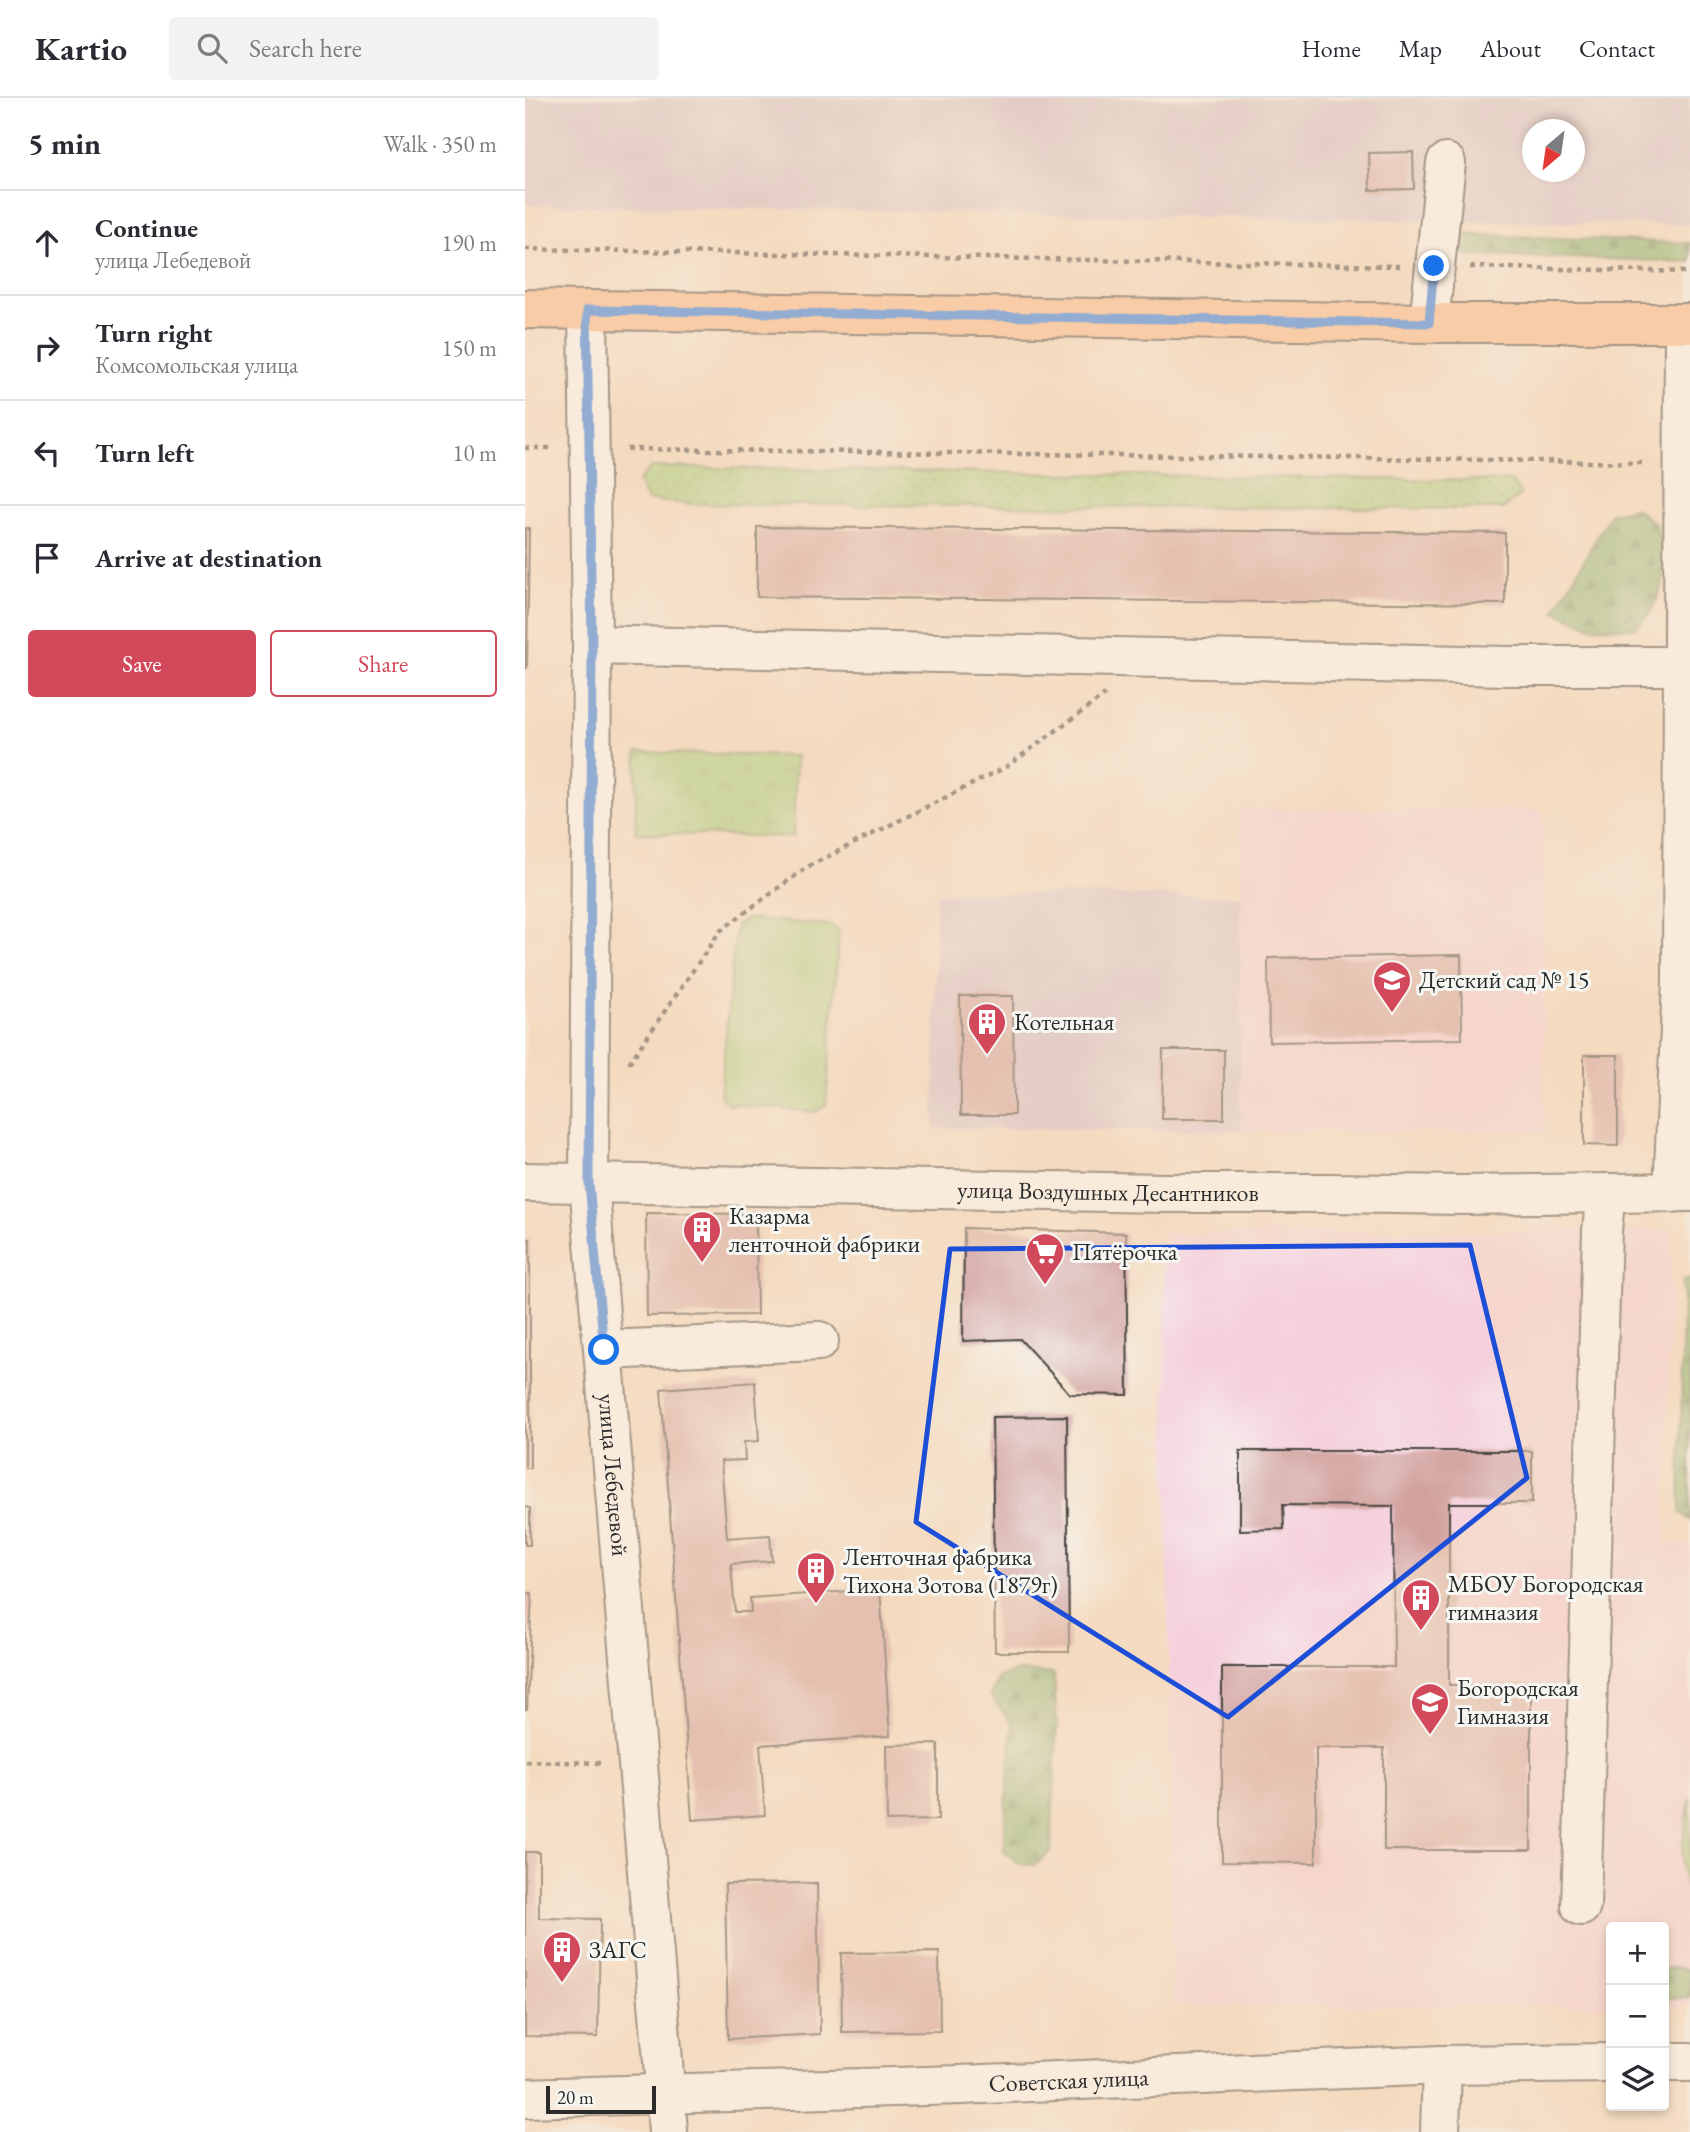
<!DOCTYPE html>
<html lang="en">
<head>
<meta charset="utf-8">
<style>
	:root { --surface:#fff; --page:#f2f2f3; --text:#2b2b33; --muted:#7c7c81; --line:#e1e1e2; --accent:#d1495b }
	body { margin:0; font-family:"EB Garamond",serif; background:var(--page); color:var(--text) }
	.controls { position:absolute; right:21px; bottom:21px; display:grid; overflow:hidden; border-radius:7px; box-shadow:0 4px 10px #0003 }
	.controls button { width:63px; height:63px; display:grid; place-items:center; padding:0; border:0; border-bottom:2px solid var(--line); background:var(--surface); color:var(--text); font:35px sans-serif }
	.compass { position:absolute; left:997px; top:21px; width:63px; height:63px; border-radius:50%; background:var(--surface); box-shadow:0 4px 10px #0003; rotate:209deg }
	.scale { position:absolute; left:21px; bottom:18px; width:110px; box-sizing:border-box; padding-left:7px; border:4px solid #2b2b2b; border-top:0; font-size:19px; line-height:24px; white-space:nowrap; color:#2b2b2b; -webkit-text-stroke:5px #f6f6f2; paint-order:stroke }
	.stop { position:absolute; width:21px; height:21px; margin:-16px; border:5px solid #1a73e8; border-radius:50%; background:#fff }
	.stop.end { background:#1a73e8; border-color:#fff; box-shadow:0 2px 7px #0008 }
	.list { margin:0; padding:0; list-style:none }
	h2 { display:flex; justify-content:space-between; align-items:center; height:91px; margin:0; padding:0 28px; font-size:30px }
	h2 small { font-size:23px; font-weight:400; color:var(--muted) }
	.list li { display:grid; grid-template-columns:46px 1fr auto; gap:21px; align-items:center; box-sizing:border-box; height:105px; padding:0 28px; border-top:2px solid var(--line) }
	.list b { display:block; font-size:26px; white-space:nowrap }
	.list p { margin:0; font-size:23px; white-space:nowrap; color:var(--muted) }
	.list em { font-size:23px; font-style:normal; color:var(--muted) }
	.actions { display:flex; gap:14px; padding:21px 28px }
	.actions a { flex:1; padding:16px 0; border:2px solid var(--accent); border-radius:7px; text-align:center; font-size:24px; color:var(--accent) }
	.actions .main { background:var(--accent); color:#fff }
	.icon { flex:none; width:38px; height:38px; fill:none; stroke:currentColor; stroke-width:2; stroke-linecap:round; stroke-linejoin:round }
	.map { position:relative; flex:none; width:1165px; height:2034px; overflow:hidden }
	header { display:flex; align-items:center; gap:42px; box-sizing:border-box; height:98px; padding:0 35px; background:var(--surface); border-bottom:2px solid var(--line) }
	header strong { font-size:33px }
	nav { display:flex; gap:38px; margin-inline-start:auto; font-size:24px }
	.search { width:490px; height:63px; background:var(--page); display:flex; align-items:center; gap:18px; box-sizing:border-box; padding:0 24px; border-radius:7px; color:var(--muted); font-size:26px }
	main { display:flex }
	aside { flex:1; background:var(--surface) }
	.map>svg:first-child { display:block }
	.built { fill:#f5cfdb }
	.industrial { fill:#d1bdcc; fill-rule:evenodd }
	.grass { fill:url(#grass-dots); stroke:#687e54; stroke-width:2 }
	.forest { fill:url(#forest-firs); stroke:#576e4c; stroke-width:2 }
	.park { fill:url(#park-tufts); stroke:#687e54; stroke-width:2 }
	.pitch { fill:#a4d07d; stroke:#687e54; stroke-width:2 }
	.building { fill:#d2a09d }
	.lines { fill:none; stroke-linecap:round; stroke-linejoin:round }
	.minor-casing { stroke:#494541; stroke-width:42 }
	.major-casing { stroke:#494541; stroke-width:42 }
	.path { stroke:#494541; stroke-width:4.5; stroke-dasharray:5 5; stroke-linecap:butt }
	.minor { stroke:#fff; stroke-width:38 }
	.major { stroke:#fabb8b; stroke-width:38 }
	.route { stroke:#1a73e8; stroke-width:9 }
	.marked { fill:none; stroke:#1d4ed8; stroke-width:5; stroke-linejoin:round }
	.labels { text-anchor:middle; stroke-width:6; stroke-linejoin:round; paint-order:stroke }
	.poi-label { font-size:24px; fill:#2b2b2b; stroke:#f6f6f2; text-anchor:start }
	.street-label { font-size:24px; fill:#2b2b2b; stroke:#f6f6f2 }
</style>
</head>
<body>
<header>
<strong>Kartio</strong>
<div class="search"><svg class="icon" aria-label="search" viewBox="0 0 24 24"><circle cx="10" cy="10" r="6"/><path d="M15 15l6 6"/></svg>Search here</div>
<nav><a>Home</a><a>Map</a><a>About</a><a>Contact</a></nav>
</header>
<main>
<aside>
<h2>5 min<small>Walk · 350 m</small></h2>
<ul class="list">
<li><svg class="icon" aria-label="ahead" viewBox="0 0 24 24"><path d="M12 20V5M6 11l6-6 6 6"/></svg><div><b>Continue</b><p>улица Лебедевой</p></div><em>190 m</em></li>
<li><svg class="icon" aria-label="right" viewBox="0 0 24 24"><path d="M7 20v-9h11M14 6l5 5-5 5"/></svg><div><b>Turn right</b><p>Комсомольская улица</p></div><em>150 m</em></li>
<li><svg class="icon" aria-label="left" viewBox="0 0 24 24"><path d="M17 20v-9H6M10 6l-5 5 5 5"/></svg><div><b>Turn left</b></div><em>10 m</em></li>
<li><svg class="icon" aria-label="arrive" viewBox="0 0 24 24"><path d="M6 21V4h12l-3 4 3 4H6"/></svg><div><b>Arrive at destination</b></div></li>
</ul>
<div class="actions"><a class="main">Save</a><a>Share</a></div>
</aside>
<div class="map">
<svg width="1165" height="2034" viewBox="0 0 1165 2034">
	<defs>
		<pattern id="grass-dots" width="8" height="8" patternUnits="userSpaceOnUse" patternTransform="scale(1.75)"><rect width="8" height="8" fill="#a4d07d"/><path d="M2 2h.1M6 6h.1" fill="none" stroke="#8db36c" stroke-width="1.8" stroke-linecap="round"/></pattern>
		<pattern id="forest-firs" width="22" height="20" patternUnits="userSpaceOnUse" patternTransform="scale(1.75)"><rect width="22" height="20" fill="#83b26c"/><path d="M5 1l3.5 6h-7zM16 11l3.5 6h-7z" fill="#6b9159"/></pattern>
		<pattern id="park-tufts" width="24" height="20" patternUnits="userSpaceOnUse" patternTransform="scale(1.75)"><rect width="24" height="20" fill="#a4d07d"/><path d="M3 7l-1-3M5 7V3M7 7l1-3M15 17l-1-3M17 17v-4M19 17l1-3" fill="none" stroke="#8db36c"/></pattern>
	</defs>
	<rect width="100%" height="100%" fill="#f6f6f2"/>
	<filter id="ink" filterUnits="userSpaceOnUse"><feTurbulence type="fractalNoise" baseFrequency=".0143" numOctaves="2"/><feDisplacementMap in="SourceGraphic" scale="14" xChannelSelector="R" yChannelSelector="G"/><feConvolveMatrix kernelMatrix="1 2 1 2 8 2 1 2 1" color-interpolation-filters="sRGB"/></filter>
	<filter id="wash" filterUnits="userSpaceOnUse"><feTurbulence type="fractalNoise" baseFrequency=".00686" numOctaves="4" result="noise"/><feDisplacementMap in="SourceGraphic" scale="28" xChannelSelector="R" yChannelSelector="G"/><feGaussianBlur stdDeviation="1.57" result="paint"/><feColorMatrix in="noise" values="0 0 0 0 0 0 0 0 0 0 0 0 0 0 0 0 0 1.4 0 .05"/><feComposite in="paint" operator="in"/></filter>
	<g filter="url(#wash)">
		<rect width="100%" height="100%" fill="#f4dbc0"/>
		<!-- built -->
		<g class="built">
			<polygon points="715,711 1018,712 1019,1034 716,1033"/>
			<polygon points="1147,1132 1140,1445 1165,1447 1165,1909 1139,1908 1139,1829 1086,1829 1086,1908 648,1908 639,1135"/>
		</g>
		<!-- industrial -->
		<g class="industrial">
			<path d="M0,0H1165V127L0,107ZM1007,32H1050V74H1007Z"/>
			<polygon points="411,795 715,798 716,1033 409,1030"/>
		</g>
		<!-- grass -->
		<polygon class="grass" points="126,369 986,383 996,396 978,411 165,406 122,402 113,384"/>
		<!-- forest -->
		<g class="forest">
			<polygon points="926,136 1165,145 1165,164 927,156"/>
			<polygon points="1110,410 1131,426 1139,457 1137,489 1126,514 1110,530 1067,529 1030,513 1086,415"/>
			<polygon points="1165,1180 1165,1422 1155,1414 1158,1183"/>
			<polygon points="494,1573 529,1576 532,1627 526,1753 510,1767 495,1766 478,1753 487,1626 465,1598 473,1579"/>
			<polygon points="1151,1869 1165,1873 1165,1900 1139,1900 1139,1871"/>
		</g>
		<!-- park -->
		<polygon class="park" points="112,654 271,658 268,739 110,735"/>
		<!-- pitch -->
		<g class="pitch">
			<polygon points="222,821 304,827 314,833 301,1007 291,1014 203,1006 195,998 211,827"/>
			<path d="M1165,1700V1799C1150,1767 1160,1733 1165,1700Z"/>
		</g>
		<g id="blocks">
			<!-- building -->
			<g class="building">
				<polygon points="888,54 889,91 845,92 844,55"/>
				<polygon points="232,429 980,435 980,506 232,499"/>
				<polygon points="0,430 4,430 2,570 0,570"/>
				<polygon points="936,857 937,941 744,944 743,860"/>
				<polygon points="435,898 488,898 489,1017 436,1017"/>
				<polygon points="638,952 699,952 699,1021 637,1021"/>
				<polygon points="1059,957 1093,957 1093,1048 1059,1047"/>
				<polygon points="121,1115 231,1116 232,1217 122,1218"/>
				<polygon points="439,1130 601,1135 603,1297 545,1296 495,1241 438,1243"/>
				<rect x="0" y="1141" width="5" height="229"/>
				<polygon points="230,1284 234,1343 219,1344 220,1362 196,1363 202,1440 245,1437 247,1463 206,1466 210,1514 226,1514 225,1500 355,1491 365,1638 235,1647 240,1717 167,1722 136,1291"/>
				<polygon points="542,1318 544,1554 470,1554 467,1319"/>
				<polygon points="715,1353 1007,1353 1007,1405 924,1405 924,1587 1006,1587 1006,1752 859,1752 859,1650 791,1650 791,1765 697,1764 697,1569 869,1569 868,1408 758,1407 759,1431 715,1432"/>
				<polygon points="0,1409 5,1410 5,1447 0,1447"/>
				<polygon points="0,1495 7,1495 2,1611 0,1611"/>
				<polygon points="413,1646 413,1722 362,1723 361,1647"/>
				<polygon points="0,1754 14,1754 14,1820 75,1821 73,1939 0,1938"/>
				<polygon points="292,1785 295,1936 203,1941 200,1786"/>
				<polygon points="414,1854 415,1933 317,1934 316,1855"/>
			</g>
		</g>
	</g>
	<g filter="url(#ink)">
		<use href="#blocks" fill-opacity="0" stroke="#494541" stroke-width="2"/>
		<g class="lines">
			<defs>
				<g id="minor">
					<path id="s1" d="M63,212L67,547L64,1085L138,1963L143,2034"/>
					<polyline points="904,225 921,65"/>
					<polyline points="67,547 982,568 1159,568"/>
					<path id="s2" d="M0,1084L641,1095H804L937,1097L1165,1094"/>
					<polyline points="1148,1095 1157,883 1159,225"/>
					<polyline points="79,1252 294,1243"/>
					<polyline points="1056,1808 1077,1133 1081,1095"/>
					<polyline points="1139,1964 1165,1964"/>
					<path id="s3" d="M0,2000L435,1987L917,1967L1086,1965"/>
					<polyline points="915,2034 917,1967"/>
				</g>
				<polyline id="major" points="0,211 904,225 1165,225"/>
			</defs>
			<!-- minor casing -->
			<use href="#minor" class="minor-casing"/>
			<!-- major casing -->
			<use href="#major" class="major-casing"/>
			<!-- path -->
			<g class="path">
				<polyline points="0,151 874,168"/>
				<polyline points="945,169 1165,174"/>
				<polyline points="0,350 27,350"/>
				<polyline points="102,351 908,361 1122,365"/>
				<polyline points="104,965 196,832 282,769 481,669 580,597"/>
				<polyline points="0,1663 76,1665"/>
			</g>
			<!-- minor -->
			<use href="#minor" class="minor"/>
			<!-- major -->
			<use href="#major" class="major"/>
		</g>
	</g>
	<g class="lines" filter="url(#ink)">
		<!-- route -->
		<polyline class="route" points="79,1252 64,1085 67,547 62,212 904,225 909,168"/>
	</g>
	<!-- marked area -->
	<path d="M0 0H1165V2034H0ZM945,1147L1002,1380L703,1619L391,1424L425,1151Z" fill="#f4dbc0" fill-opacity=".55" fill-rule="evenodd"/>
	<path class="marked" d="M945,1147L1002,1380L703,1619L391,1424L425,1151Z"/>
	<!-- icons -->
	<defs>
		<symbol id="school-pin" viewBox="-11 -11 22 30"><path d="M0 17L-7.5 6A9.5 9.5 0 1 1 7.5 6Z" fill="#d1495b" stroke="#f6f6f2"/><path d="M0-5L7-2L0 1L-7-2ZM-4 1L0 2.5L4 1V4Q0 6-4 4Z" fill="#fff"/></symbol>
		<symbol id="building-pin" viewBox="-11 -11 22 30"><path d="M0 17L-7.5 6A9.5 9.5 0 1 1 7.5 6Z" fill="#d1495b" stroke="#f6f6f2"/><path d="M-4-6H4V6H1V3H-1V6H-4ZM-2.5-4.3h1.7v1.8h-1.7ZM.8-4.3h1.7v1.8H.8ZM-2.5-1h1.7V.8h-1.7ZM.8-1h1.7V.8H.8Z" fill="#fff"/></symbol>
		<symbol id="supermarket-pin" viewBox="-11 -11 22 30"><path d="M0 17L-7.5 6A9.5 9.5 0 1 1 7.5 6Z" fill="#d1495b" stroke="#f6f6f2"/><path d="M-6-5.5h2.5l.6 2H6L4.5 2H-2.5L-4.4-4H-6ZM-1.5 3.2a1.3 1.3 0 1 0 .1 0ZM3 3.2a1.3 1.3 0 1 0 .1 0Z" fill="#fff"/></symbol>
	</defs>
	<g fill-rule="evenodd">
		<use href="#school-pin" x="845" y="860" width="44" height="60"/>
		<use href="#building-pin" x="440" y="902" width="44" height="60"/>
		<use href="#building-pin" x="155" y="1110" width="44" height="60"/>
		<use href="#supermarket-pin" x="498" y="1132" width="44" height="60"/>
		<use href="#building-pin" x="269" y="1451" width="44" height="60"/>
		<use href="#building-pin" x="874" y="1478" width="44" height="60"/>
		<use href="#school-pin" x="883" y="1582" width="44" height="60"/>
		<use href="#building-pin" x="15" y="1830" width="44" height="60"/>
	</g>
	<g class="labels">
		<!-- poi labels -->
		<g class="poi-label">
			<text x="894" y="890">Детский сад № 15</text>
			<text x="489" y="932">Котельная</text>
			<text x="204" y="1126">Казарма<tspan x="204" dy="28">ленточной фабрики</tspan></text>
			<text x="547" y="1162">Пятёрочка</text>
			<text x="318" y="1467">Ленточная фабрика<tspan x="318" dy="28">Тихона Зотова (1879г)</tspan></text>
			<text x="923" y="1494">МБОУ Богородская<tspan x="923" dy="28">гимназия</tspan></text>
			<text x="932" y="1598">Богородская<tspan x="932" dy="28">Гимназия</tspan></text>
			<text x="64" y="1860">ЗАГС</text>
		</g>
		<!-- street labels -->
		<g class="street-label">
			<text dy="8" stroke="none"><textPath href="#s2" startOffset="583">улица Воздушных Десантников</textPath></text>
			<text dy="8" stroke="none"><textPath href="#s1" startOffset="1166">улица Лебедевой</textPath></text>
			<text dy="8" stroke="none"><textPath href="#s3" startOffset="544">Советская улица</textPath></text>
		</g>
	</g>
</svg>
<div class="controls">
<button>+</button>
<button>−</button>
<button><svg class="icon" aria-label="layers" viewBox="0 0 24 24"><path d="M12 4l9 5-9 5-9-5zM3 14l9 5 9-5"/></svg></button>
</div>
<svg class="compass" viewBox="-18 -18 36 36"><path d="M0-13l5 13h-10z" fill="#e53935"/><path d="M0 13l5-13h-10z" fill="#7c7c81"/></svg>
<div class="scale">20 m</div>
<div class="stop" style="left:79px;top:1252px"></div>
<div class="stop end" style="left:909px;top:168px"></div>
</div>
</main>
</body>
</html>
